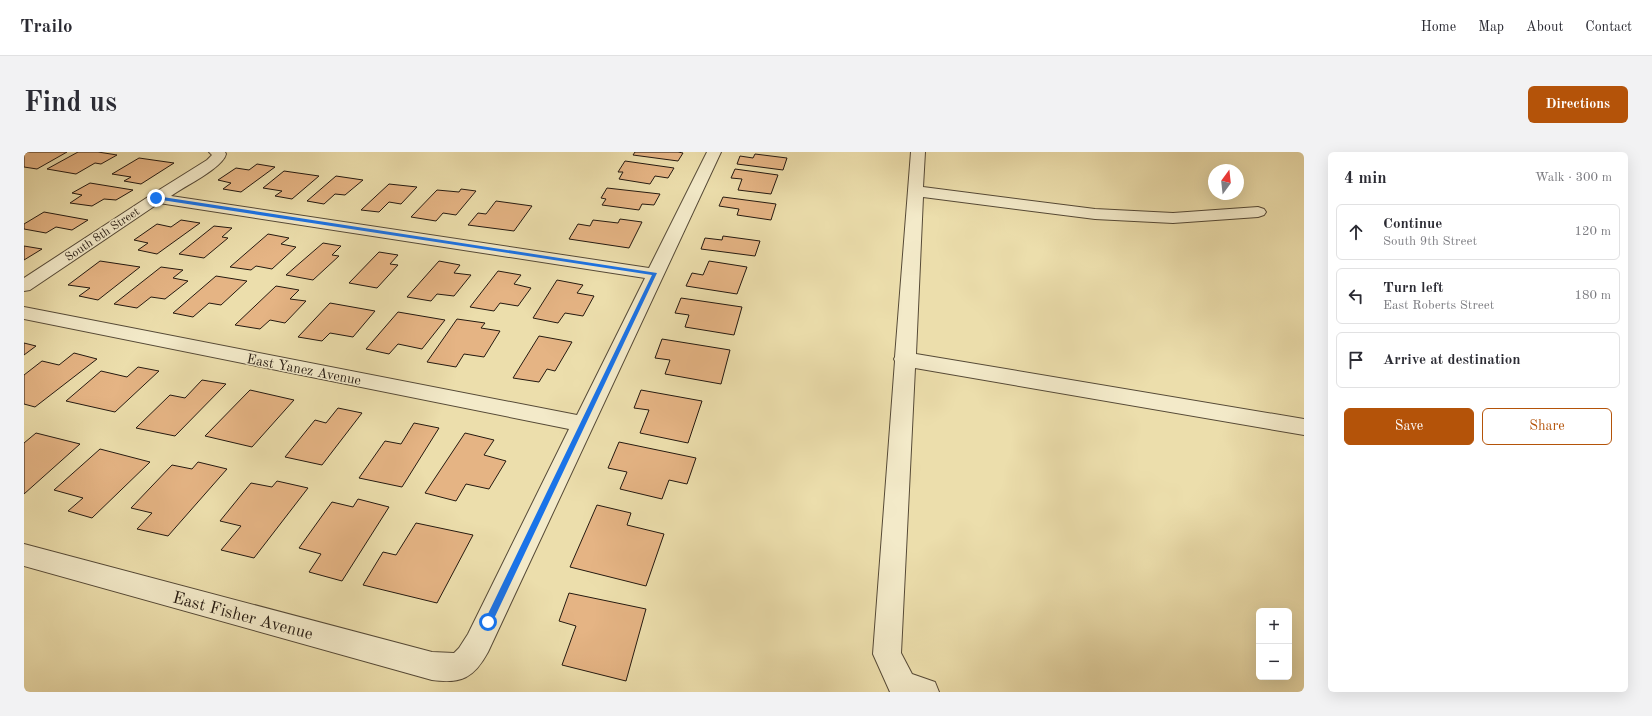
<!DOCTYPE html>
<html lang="en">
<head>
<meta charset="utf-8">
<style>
	:root { --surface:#fff; --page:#f2f2f3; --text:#2b2b33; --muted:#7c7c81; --line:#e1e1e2; --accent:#b45309 }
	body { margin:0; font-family:"Old Standard TT",serif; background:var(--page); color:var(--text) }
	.controls { position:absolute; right:12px; bottom:12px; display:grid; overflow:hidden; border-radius:6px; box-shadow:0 4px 16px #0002 }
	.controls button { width:36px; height:36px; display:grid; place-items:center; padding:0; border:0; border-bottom:1px solid var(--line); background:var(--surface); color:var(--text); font:20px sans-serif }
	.compass { position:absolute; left:1184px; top:12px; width:36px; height:36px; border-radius:50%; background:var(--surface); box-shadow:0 4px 16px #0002; rotate:15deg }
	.stop { position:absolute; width:12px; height:12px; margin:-9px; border:3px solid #1a73e8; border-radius:50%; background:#fff }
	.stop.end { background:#1a73e8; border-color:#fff; box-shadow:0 1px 4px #0008 }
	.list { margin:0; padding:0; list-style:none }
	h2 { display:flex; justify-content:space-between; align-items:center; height:52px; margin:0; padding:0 16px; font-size:17px }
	h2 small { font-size:13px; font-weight:400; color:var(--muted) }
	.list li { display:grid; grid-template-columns:26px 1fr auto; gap:12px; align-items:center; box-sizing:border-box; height:56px; margin:0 8px 8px; padding:0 8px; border:1px solid var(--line); border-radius:6px }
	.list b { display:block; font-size:15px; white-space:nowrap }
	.list p { margin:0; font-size:13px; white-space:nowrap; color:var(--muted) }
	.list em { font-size:13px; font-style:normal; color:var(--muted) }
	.actions { display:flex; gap:8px; padding:12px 16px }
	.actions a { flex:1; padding:9px 0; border:1px solid var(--accent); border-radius:6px; text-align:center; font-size:14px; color:var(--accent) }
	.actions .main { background:var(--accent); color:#fff }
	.icon { flex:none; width:22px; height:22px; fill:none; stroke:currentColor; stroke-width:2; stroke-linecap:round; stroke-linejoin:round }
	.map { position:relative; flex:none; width:1280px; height:540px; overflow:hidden; border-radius:6px }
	header { display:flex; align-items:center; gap:24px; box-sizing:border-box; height:56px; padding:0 20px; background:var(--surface); border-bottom:1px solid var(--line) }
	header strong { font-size:19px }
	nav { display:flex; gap:22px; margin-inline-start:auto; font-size:14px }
	.intro { display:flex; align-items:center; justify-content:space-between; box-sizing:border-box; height:96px; padding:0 24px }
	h1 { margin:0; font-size:28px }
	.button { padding:10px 18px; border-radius:6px; background:var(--accent); color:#fff; font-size:14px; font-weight:700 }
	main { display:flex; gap:24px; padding:0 24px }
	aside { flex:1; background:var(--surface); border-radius:6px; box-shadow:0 4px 16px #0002 }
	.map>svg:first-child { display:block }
	.building { fill:#e5b484; stroke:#241910 }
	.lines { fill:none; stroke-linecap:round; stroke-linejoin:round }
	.street-casing { stroke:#564a37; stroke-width:2 }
	.street { fill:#f3eac9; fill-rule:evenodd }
	.route { fill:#1a73e8 }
	.labels { text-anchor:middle; stroke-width:3; stroke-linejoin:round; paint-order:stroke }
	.far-street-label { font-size:12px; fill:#241910; stroke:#f3eac9 }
	.street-label { font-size:14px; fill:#241910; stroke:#f3eac9 }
	.near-street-label { font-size:17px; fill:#241910; stroke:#f3eac9 }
</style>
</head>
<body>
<header>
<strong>Trailo</strong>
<nav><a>Home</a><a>Map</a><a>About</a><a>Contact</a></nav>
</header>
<div class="intro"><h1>Find us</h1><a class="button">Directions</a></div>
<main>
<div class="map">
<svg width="1280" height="540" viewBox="0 0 1280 540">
	<rect width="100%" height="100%" fill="#ecdeac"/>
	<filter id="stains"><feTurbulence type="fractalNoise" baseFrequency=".005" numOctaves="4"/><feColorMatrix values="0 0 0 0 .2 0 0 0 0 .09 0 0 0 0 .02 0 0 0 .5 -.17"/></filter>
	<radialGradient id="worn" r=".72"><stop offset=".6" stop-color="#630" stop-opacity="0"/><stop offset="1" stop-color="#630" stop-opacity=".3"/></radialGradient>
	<!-- building -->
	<g class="building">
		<polygon points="4,0 43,0 13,17 0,15 0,2"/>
		<polygon points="54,0 74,0 93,3 77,12 71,11 52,22 23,17"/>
		<polygon points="611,0 654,0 659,1 654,9 609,3"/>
		<polygon points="731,2 763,6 759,18 713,12 716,4 729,6"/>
		<polygon points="115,6 150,11 117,32 100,29 107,25 88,22"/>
		<polygon points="601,9 650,16 644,26 631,24 626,32 595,27 599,20 594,20"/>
		<polygon points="233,12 251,15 217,40 199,37 207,31 194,28 212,16 225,18"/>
		<polygon points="711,17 754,23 747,42 714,38 718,27 707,26"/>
		<polygon points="260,19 295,24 268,47 251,44 258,39 239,36"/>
		<polygon points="312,24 339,28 321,43 311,42 300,52 283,49"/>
		<polygon points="66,31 109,38 92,48 80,47 68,54 46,51 58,43 48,41"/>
		<polygon points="365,32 393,35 377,52 365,50 355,60 337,58"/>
		<polygon points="583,36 636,42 630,53 618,52 615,58 578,53 582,47 577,46"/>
		<polygon points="437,37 452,39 432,63 419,61 412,69 387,65 413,38 435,40"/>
		<polygon points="699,45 752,52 747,68 713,63 715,57 695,54"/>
		<polygon points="472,49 508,54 490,79 444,73 454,61 462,62"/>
		<polygon points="20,60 64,68 48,78 32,75 22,81 0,77 0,72"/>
		<polygon points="596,67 618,70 605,96 545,87 554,72 566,74 569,68 594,71"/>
		<polygon points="157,68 176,71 133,102 114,98 124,91 110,88 133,72 147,75"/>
		<polygon points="190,74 208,76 198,85 204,86 180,106 155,102"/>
		<polygon points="244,82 265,86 257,92 272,95 248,117 232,114 227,118 206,115"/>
		<polygon points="699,84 736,89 731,104 677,97 681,86 698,88"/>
		<polygon points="299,91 317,94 308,103 315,104 289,128 262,123"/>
		<polygon points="0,94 18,97 0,108"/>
		<polygon points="355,100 374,103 366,112 374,113 353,136 325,131"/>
		<polygon points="76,109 116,115 74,148 55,144 66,136 44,133"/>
		<polygon points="415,109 436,113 430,121 447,123 430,144 413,142 407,149 383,145"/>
		<polygon points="685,109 723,115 713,142 662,134 668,121 679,123"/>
		<polygon points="137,115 159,118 149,126 164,129 141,147 127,145 113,156 90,152"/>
		<polygon points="474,119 497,123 490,132 507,136 494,154 476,151 470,159 446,155"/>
		<polygon points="192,124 223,129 197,153 185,151 169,165 149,161"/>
		<polygon points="533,128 559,133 553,141 570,144 559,164 541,161 534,171 509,166"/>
		<polygon points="252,134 275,138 266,147 282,149 261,171 246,168 236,177 211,173"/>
		<polygon points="657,146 718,155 710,183 661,175 665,163 651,161"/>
		<polygon points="306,151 351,159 329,185 306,181 298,189 274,185"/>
		<polygon points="374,160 421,168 398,197 374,192 365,202 342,197"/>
		<polygon points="433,167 461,171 457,176 476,179 460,205 440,202 432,215 403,210"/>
		<polygon points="515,184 548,190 531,219 523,217 515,230 489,226"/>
		<polygon points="638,187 706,198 697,232 641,222 646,208 631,206"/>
		<polygon points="0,191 12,194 0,203"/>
		<polygon points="50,201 73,207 11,255 0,252 0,223 18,209 35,213"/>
		<polygon points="114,215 135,219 91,260 42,249 77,219 103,225"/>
		<polygon points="178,228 202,232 151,284 112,276 146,243 161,246"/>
		<polygon points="226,238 270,248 228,295 181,284"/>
		<polygon points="617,238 678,249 664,291 616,281 625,258 610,256"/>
		<polygon points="314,256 338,261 298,313 261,305 291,268 302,271"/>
		<polygon points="390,271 415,276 378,335 335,326 361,289 377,292"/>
		<polygon points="12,281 56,292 0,342 0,291"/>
		<polygon points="441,281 470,288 460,303 482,309 465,337 442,332 432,349 401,341"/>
		<polygon points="595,290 672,306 663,332 645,328 638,347 596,337 603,320 584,316"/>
		<polygon points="76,297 126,310 68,366 44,359 59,346 30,338"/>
		<polygon points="174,310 203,317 144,384 113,377 128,361 107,356 148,313 168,317"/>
		<polygon points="253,329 284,336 230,406 197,398 217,374 196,369 227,331 248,335"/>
		<polygon points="334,347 365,355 318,429 285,420 297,402 275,396 308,350 329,355"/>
		<polygon points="573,353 607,361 603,373 640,382 622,434 546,415"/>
		<polygon points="392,371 449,383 413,451 339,433 359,400 372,403"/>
		<polygon points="545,441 622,457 602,529 538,513 552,474 535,469"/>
	</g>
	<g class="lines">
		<defs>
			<g id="street">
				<path d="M185,0H201L202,2C199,16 159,35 147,44L625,116L683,0H697L464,500C450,526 437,532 408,528L0,414V392L408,500L430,501L435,496L444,482L545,277L0,167V155L553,263L621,126L135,51L6,138L0,139V126L127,43L183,8L188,3Z"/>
				<polygon points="887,0 901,0 899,35 1071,57 1149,61 1234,55 1240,57 1242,60 1240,63 1234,65 1149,71 1071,67 899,45 892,202 1280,267 1280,283 891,216 877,501 888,522 911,530 915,540 866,540 849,502 871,209 870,207 871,205"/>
			</g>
		</defs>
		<!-- street casing -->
		<use href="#street" class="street-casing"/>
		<!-- street -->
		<use href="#street" class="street"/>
	</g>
	<!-- route -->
	<polygon class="route" points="132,44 633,121 467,473 461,473 460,470 628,123 131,47"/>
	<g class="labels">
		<!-- far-street labels -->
		<g class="far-street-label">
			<text transform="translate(78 82) rotate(-34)" y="4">South 8th Street</text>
		</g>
		<!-- street labels -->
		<g class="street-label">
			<text transform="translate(280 217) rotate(11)" y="5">East Yanez Avenue</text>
		</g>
		<!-- near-street labels -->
		<g class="near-street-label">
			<text transform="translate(219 463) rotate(15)" y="6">East Fisher Avenue</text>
		</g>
	</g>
	<rect width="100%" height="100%" filter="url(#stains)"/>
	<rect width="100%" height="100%" fill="url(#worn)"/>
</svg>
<div class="controls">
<button>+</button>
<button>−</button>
</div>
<svg class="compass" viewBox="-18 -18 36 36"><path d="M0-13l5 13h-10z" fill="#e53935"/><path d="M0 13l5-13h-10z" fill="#7c7c81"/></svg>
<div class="stop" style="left:464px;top:470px"></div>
<div class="stop end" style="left:132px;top:46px"></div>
</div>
<aside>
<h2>4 min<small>Walk · 300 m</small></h2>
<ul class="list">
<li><svg class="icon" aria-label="ahead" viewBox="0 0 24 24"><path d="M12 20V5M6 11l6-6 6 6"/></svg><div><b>Continue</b><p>South 9th Street</p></div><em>120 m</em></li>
<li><svg class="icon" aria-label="left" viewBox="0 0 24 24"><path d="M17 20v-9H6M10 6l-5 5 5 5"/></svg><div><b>Turn left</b><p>East Roberts Street</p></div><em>180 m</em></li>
<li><svg class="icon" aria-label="arrive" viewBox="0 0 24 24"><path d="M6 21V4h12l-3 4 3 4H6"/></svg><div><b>Arrive at destination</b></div></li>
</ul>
<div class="actions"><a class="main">Save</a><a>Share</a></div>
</aside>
</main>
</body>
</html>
